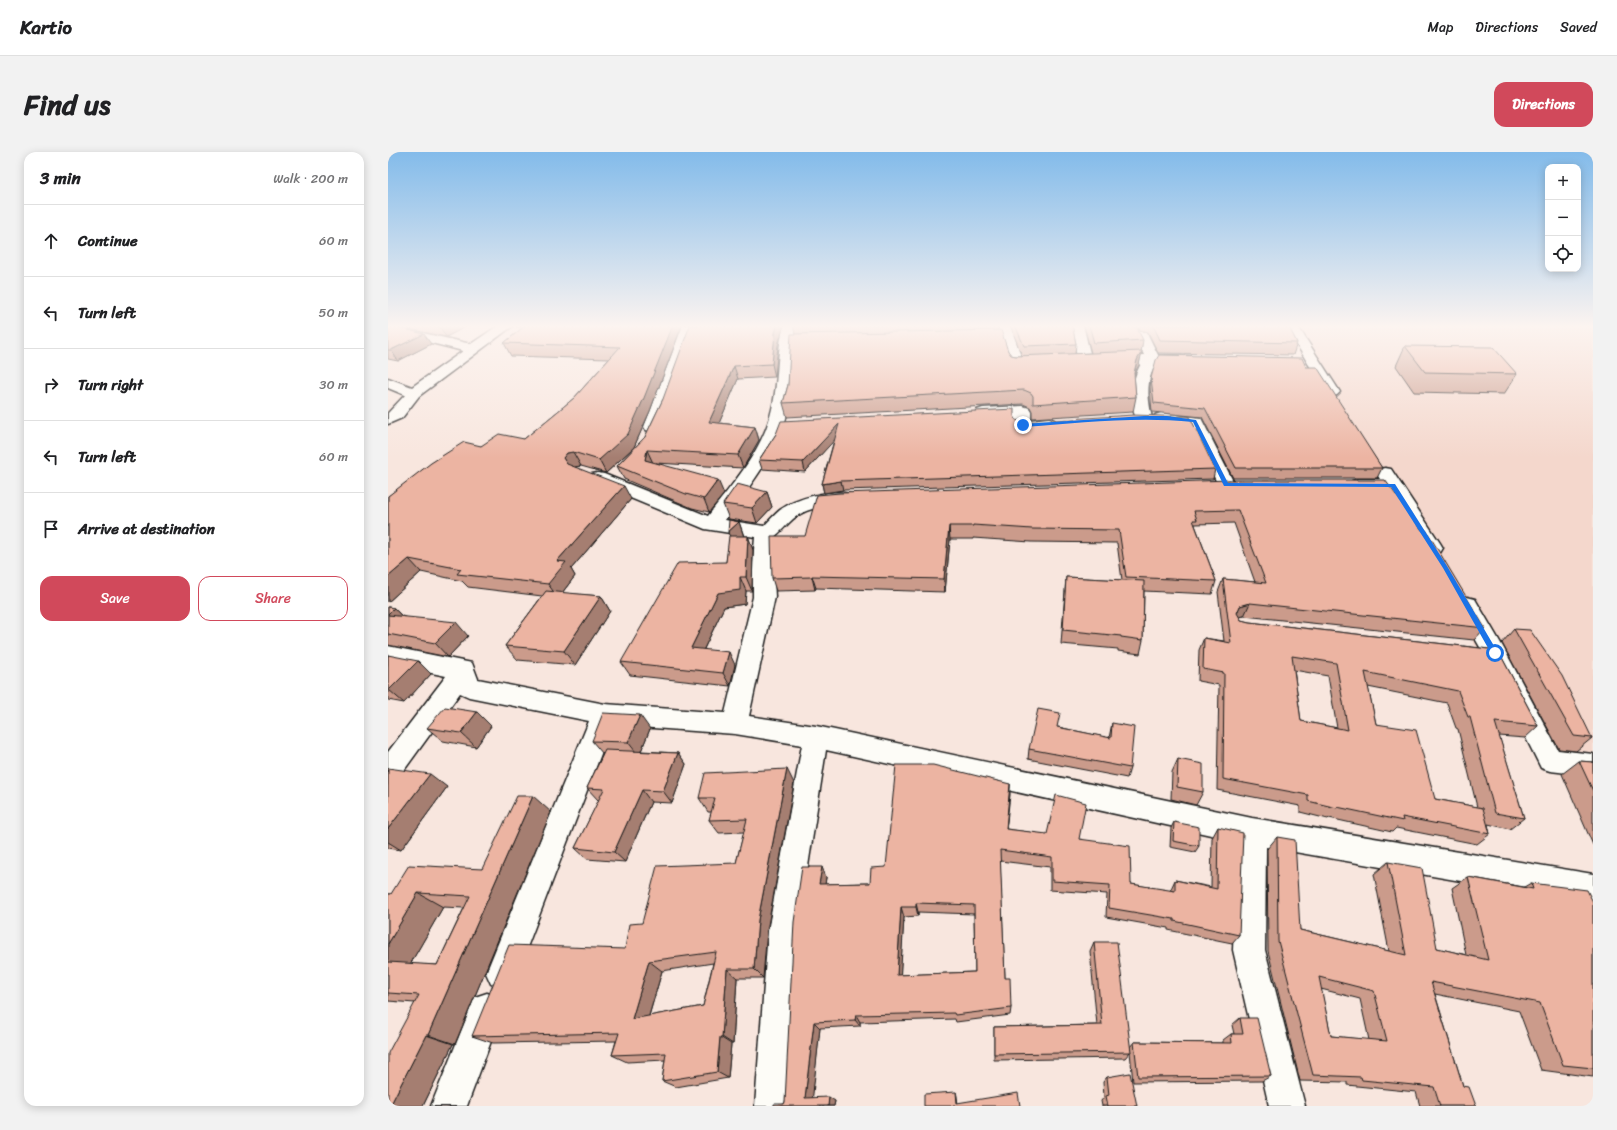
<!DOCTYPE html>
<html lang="en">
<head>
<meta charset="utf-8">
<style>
	:root { --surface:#fff; --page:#f2f2f2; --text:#202124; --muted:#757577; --line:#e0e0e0; --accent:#d1495b }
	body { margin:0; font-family:Sriracha,sans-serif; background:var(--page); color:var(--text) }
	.controls { position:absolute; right:12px; top:12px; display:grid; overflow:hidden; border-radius:8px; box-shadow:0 2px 10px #0003 }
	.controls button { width:36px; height:36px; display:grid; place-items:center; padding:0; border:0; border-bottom:1px solid var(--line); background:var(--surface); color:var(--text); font:20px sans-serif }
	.stop { position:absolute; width:12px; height:12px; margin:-9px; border:3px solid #1a73e8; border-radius:50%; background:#fff }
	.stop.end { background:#1a73e8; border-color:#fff; box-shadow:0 1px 4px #0008 }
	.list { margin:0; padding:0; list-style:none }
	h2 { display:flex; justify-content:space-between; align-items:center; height:52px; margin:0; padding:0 16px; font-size:17px }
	h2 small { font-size:13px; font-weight:400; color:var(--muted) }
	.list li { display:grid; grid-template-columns:26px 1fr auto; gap:12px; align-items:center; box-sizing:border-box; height:72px; padding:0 16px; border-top:1px solid var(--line) }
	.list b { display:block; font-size:15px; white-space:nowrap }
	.list em { font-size:13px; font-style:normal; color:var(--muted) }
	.actions { display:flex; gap:8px; padding:12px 16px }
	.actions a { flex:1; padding:9px 0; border:1px solid var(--accent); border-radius:12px; text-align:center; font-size:14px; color:var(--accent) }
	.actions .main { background:var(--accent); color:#fff }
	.icon { flex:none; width:22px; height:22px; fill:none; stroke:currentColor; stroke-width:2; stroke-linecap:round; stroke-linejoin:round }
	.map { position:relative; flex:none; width:1205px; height:954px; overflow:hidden; border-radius:12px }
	header { display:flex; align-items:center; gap:24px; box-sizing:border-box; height:56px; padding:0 20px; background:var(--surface); border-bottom:1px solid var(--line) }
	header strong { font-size:19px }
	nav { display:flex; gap:22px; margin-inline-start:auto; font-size:14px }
	.intro { display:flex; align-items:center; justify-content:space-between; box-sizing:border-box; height:96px; padding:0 24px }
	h1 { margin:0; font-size:28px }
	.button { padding:10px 18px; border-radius:12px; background:var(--accent); color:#fff; font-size:14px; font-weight:700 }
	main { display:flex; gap:24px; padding:0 24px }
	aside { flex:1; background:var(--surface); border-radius:12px; box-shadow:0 2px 10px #0003 }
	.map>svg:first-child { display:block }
	.built { fill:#f4d7cc }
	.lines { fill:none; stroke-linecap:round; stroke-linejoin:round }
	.street-casing { stroke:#1c1c1c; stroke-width:3 }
	.street { fill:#fdfcf7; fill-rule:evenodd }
	.wall { fill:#cb9b8b; stroke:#1c1c1c; fill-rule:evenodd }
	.shaded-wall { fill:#a57e71; stroke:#1c1c1c }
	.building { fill:#ecb4a2; stroke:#1c1c1c; fill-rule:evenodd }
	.route { fill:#1a73e8 }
</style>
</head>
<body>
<header>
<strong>Kartio</strong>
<nav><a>Map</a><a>Directions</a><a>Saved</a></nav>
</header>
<div class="intro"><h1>Find us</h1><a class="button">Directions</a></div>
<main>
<aside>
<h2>3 min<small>Walk · 200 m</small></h2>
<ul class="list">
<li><svg class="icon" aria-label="ahead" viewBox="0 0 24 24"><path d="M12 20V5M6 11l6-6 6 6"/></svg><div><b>Continue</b></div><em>60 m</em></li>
<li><svg class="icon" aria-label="left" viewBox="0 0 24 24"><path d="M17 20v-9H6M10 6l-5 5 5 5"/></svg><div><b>Turn left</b></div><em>50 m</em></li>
<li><svg class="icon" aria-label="right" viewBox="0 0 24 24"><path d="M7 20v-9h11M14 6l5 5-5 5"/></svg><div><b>Turn right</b></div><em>30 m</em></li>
<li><svg class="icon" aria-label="left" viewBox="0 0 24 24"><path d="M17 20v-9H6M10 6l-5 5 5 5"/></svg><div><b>Turn left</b></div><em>60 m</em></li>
<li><svg class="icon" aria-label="arrive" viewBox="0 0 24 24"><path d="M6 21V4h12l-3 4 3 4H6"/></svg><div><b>Arrive at destination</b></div></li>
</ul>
<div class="actions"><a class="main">Save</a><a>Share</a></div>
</aside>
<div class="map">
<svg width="1205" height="954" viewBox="0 0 1205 954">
	<rect width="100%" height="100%" fill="#f8e6de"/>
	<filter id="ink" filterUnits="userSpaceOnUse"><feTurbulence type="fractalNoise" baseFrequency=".025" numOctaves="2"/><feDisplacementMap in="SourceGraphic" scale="8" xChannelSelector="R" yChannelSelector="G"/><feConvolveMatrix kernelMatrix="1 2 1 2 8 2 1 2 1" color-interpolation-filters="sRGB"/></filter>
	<g filter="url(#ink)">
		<!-- built -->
		<polygon class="built" points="904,173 1205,173 1205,608 1145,598 934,218"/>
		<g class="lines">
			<defs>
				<g id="street">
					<polygon points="0,173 83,192 111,173 126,173 31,244 14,266 0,272 0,261 17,243 0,236 0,226 24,235 75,199 0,180"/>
					<polygon points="295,173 309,173 272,275 270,278 264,280 258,278 256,275"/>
					<path d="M396,173H408L406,186H438L440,189L438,192L405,194C404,215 404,237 400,258C391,300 361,334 337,368L376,374C381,369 386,363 392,358C408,346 443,337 462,342L465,346L462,350C442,355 422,353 405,367C398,373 393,380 386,385L385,411L387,445L361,564L428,574L864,666L1205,722V752L878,695L877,798L917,954H881L845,798L850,689L438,598L410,779L403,954H367L380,779L414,593L347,582L224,573L125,832L114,837L103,832L98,821L201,569L81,545L72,541L9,628L0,632V600L58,524L0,512V494L84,511L90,527L217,552L337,561L365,445V411L367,385L317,377L204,330L201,326L204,322L210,321L216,322L320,364C345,331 375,299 384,257C391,229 388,200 396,173Z"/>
					<polygon points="610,173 623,173 634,208 654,209 656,212 654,215 628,217 623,216"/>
					<polygon points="682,173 695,173 704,209 702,212 697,213 692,212 690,209"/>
					<path d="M736,173H749L751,179L759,181L770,203L803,204L805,207L803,210L768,212C757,229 760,247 764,266L762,269L756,271L750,269C740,255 744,226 753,212L718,211L716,208L718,205L723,204L756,203L748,187L740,185Z"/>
					<polygon points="897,173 909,173 952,240 949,243 944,245 939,243"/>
					<path d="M635,254L641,256L643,259V268L661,266L667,268L669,271L667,274C655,277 641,279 629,276L627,273V264L595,266L589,264L587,261L589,258L595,256Z"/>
					<polygon points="773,261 813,266 847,333 844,337 838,339 832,337 801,273 767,269 765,266 767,263"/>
					<polygon points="997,316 1003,317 1052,391 1055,396 1052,401 1045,403 1038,401 999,339 970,339 964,337 961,333 964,329 970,327 992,327 988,321 991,317"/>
					<polygon points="1079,445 1087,447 1115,495 1170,598 1205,602 1205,624 1162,619 1153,616 1097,504 1068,453 1071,447"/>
					<polygon points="99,841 111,845 115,857 79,954 43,954 87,845"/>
				</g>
			</defs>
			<!-- street casing -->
			<use href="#street" class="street-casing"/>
			<!-- street -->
			<use href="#street" class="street"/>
		</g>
		<!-- wall -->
		<g class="wall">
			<polygon points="0,173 43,192 10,209 0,207"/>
			<polygon points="3,173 81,173 58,185"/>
			<polygon points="127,173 294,173 262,259 246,295 218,321 193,314 186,315 243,347 183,417 187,424 174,441 213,444 222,459 187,513 130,508 117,494 154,444 80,435 74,429 33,420 0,450 0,344 93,294 136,287 186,246 221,207 123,204 116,191 134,176 128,175"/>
			<polygon points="405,173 610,173 610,178 620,199 623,203 628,204 634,204 622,173 684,173 688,192 687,202 703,201 696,173 740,173 755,188 751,213 746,223 748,245 745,260 644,266 644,259 642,255 635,252 399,265 395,251 400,233 407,182"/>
			<polygon points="750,173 900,173 909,191 905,203 770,201 760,180 752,178"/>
			<polygon points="390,193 387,225 350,227 331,271 367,275 371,288 355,316 268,311 336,342 321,360 304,356 236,327 229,314 257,285 275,247"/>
			<polygon points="1017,194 1129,222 1116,242 1026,240 1008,214"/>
			<polygon points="918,215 994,316 989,326 845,326 814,265 764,260 762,235 763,226"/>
			<polygon points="626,264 628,268 635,270 827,317 825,327 455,338 436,341 434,332 446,288 417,320 374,317 371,308 388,282"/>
			<path d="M842,328L1097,476L1086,488L856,464L851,465L853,468L861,470L1110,498L1150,574L1137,586L1111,584L1136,666L1122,677L1100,672L1102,682L1089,692L1008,676L1004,680L941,666L940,667L912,660V654L829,638L831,533L810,529L811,498L816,486L836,489L830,440L835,427L867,430L846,371L807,372V373L828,429L824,442L756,439L755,488L752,502L730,499V497L673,492L677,439L678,425L734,428L729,391L643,390L585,386V387H562L557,440L428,436L427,438L388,439L384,426L417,384ZM906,518L940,524L949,576L913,569ZM980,535L1059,551L1068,576L1070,577L1089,655L1047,647L988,572Z"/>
			<polygon points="379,340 384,355 369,371 341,367 335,352"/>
			<polygon points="351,370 356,384 360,384 365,398 364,439 358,439 357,452 336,455 316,497 347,513 342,534 242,523 233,510 338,410 342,384 340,380"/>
			<polygon points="0,455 6,456 14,464 80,484 60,505 0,493"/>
			<polygon points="1126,477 1204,586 1188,599 1171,597 1114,491"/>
			<polygon points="0,503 43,522 16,551 0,548"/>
			<polygon points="724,571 742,616 739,626 640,607 641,597 670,575 721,586"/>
			<polygon points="103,574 88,595 55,589 39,576"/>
			<polygon points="262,577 253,599 290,601 298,612 284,651 263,650 237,710 199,707 187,696 211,648 210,648 199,636 215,602 204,589"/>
			<polygon points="790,607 815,640 808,653 783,647 784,620"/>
			<polygon points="1191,609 1205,610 1205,693 1174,622"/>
			<polygon points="0,616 59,635 13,698 0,696"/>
			<path d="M406,631L379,779L375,826H349L345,892H343L340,926L288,935L274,929L277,908L239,910L224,903L228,889L105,891L84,884L237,797L254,771L348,711L356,680L331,681L321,668L324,660H320L311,646ZM325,811L315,854L261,864L274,819Z"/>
			<path d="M622,632L618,677L691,687L743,732L782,739L787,728L823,735L824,686L830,675L851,783L844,791L780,778V776L718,765L719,742L662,738V715L612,709L617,826L623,856L622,863L568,870L567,867L472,870V874L432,876L424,946L447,949L446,954H386L396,952L397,950L438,725L437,732L482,731L498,715ZM530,760L586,762L587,820L512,823L516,765L530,764Z"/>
			<path d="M163,660L67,892H65L35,954H0L27,851L0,849V742H3L94,717ZM55,755L76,756L49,813L22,812Z"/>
			<polygon points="786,670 811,694 807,700 782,695 783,676"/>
			<path d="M889,685L912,778L1001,799L986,722L1000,710L1049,796L1078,803L1064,736L1080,725L1136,735L1143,731L1205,750V925L1153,918L1131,859L1047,842L1075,934L1088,954H1032L1028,940L959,933V930L912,929L880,799L879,697ZM933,837L972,847L981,888L943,884Z"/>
			<polygon points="706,790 742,895 746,890 835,891 835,888 843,882 846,882 844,873 852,866 883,924 874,929 745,930 742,900 737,906 606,908 606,875 709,873 702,799"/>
			<polygon points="719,925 749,954 714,954 713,949 716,945 715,930"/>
		</g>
		<!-- shaded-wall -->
		<g class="shaded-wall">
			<polygon points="55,173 81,173 58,185 52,175"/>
			<polygon points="285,173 294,173 262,259 246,295 218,321 211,308"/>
			<polygon points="389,173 396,173 390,193 387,225 384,212 387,181"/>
			<polygon points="36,182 43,192 10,209 3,198"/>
			<polygon points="754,199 751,213 746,222 744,235 749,208"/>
			<polygon points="346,214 350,227 326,283 321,270"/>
			<polygon points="451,272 453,281 417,320 415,310"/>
			<polygon points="367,275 371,288 355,316 350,303"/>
			<polygon points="259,298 265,311 257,308"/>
			<polygon points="185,300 193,314 187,315 183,319 175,306 179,301"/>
			<polygon points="330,328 336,342 321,360 316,347"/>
			<polygon points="453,329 455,338 436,341 434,332"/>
			<polygon points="236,334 243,347 183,417 187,424 170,446 160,432 169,409"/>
			<polygon points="379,340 384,355 369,371 364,356"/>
			<polygon points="351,370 356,385 346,395 340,380"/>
			<polygon points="561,374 562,387 557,440 556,427"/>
			<polygon points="360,384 365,398 364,439 358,425"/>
			<polygon points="21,407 33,420 0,450 0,425"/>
			<polygon points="424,424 428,436 427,438 424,425"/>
			<polygon points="352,425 358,439 357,452 336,455 310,509 303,496 330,441"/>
			<polygon points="213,444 222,459 187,513 176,499"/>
			<polygon points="862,451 856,464 847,466 852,454"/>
			<polygon points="6,456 19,470 0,463 0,462"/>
			<polygon points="68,470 80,484 60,505 47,491"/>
			<polygon points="341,500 347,513 342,534 335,521"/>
			<polygon points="30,509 43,522 16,551 1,538"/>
			<polygon points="89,560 103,574 88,595 73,581"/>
			<polygon points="252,563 262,577 251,604 240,590"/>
			<polygon points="290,601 298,612 284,651 275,639"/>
			<polygon points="399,617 406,631 379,779 375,826 366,817 370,768"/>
			<polygon points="42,622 59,635 13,698 0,690 0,677"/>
			<polygon points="622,632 622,643 617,687 618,677"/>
			<polygon points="254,638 263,650 237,710 226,700"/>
			<polygon points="145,644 163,660 67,892 40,883"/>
			<polygon points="434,715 438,725 436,742 431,732"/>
			<polygon points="30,741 55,755 17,821 0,814 0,792"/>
			<polygon points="528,751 530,760 530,764 528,755"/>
			<polygon points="513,755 516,765 512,831 509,823"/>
			<polygon points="261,809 274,819 258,874 244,867"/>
			<polygon points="339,817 349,826 345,892 334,885"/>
			<polygon points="468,863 472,870 472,874 467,868"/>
			<polygon points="426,870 432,876 424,951 417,946"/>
			<polygon points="38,883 65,892 35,954 2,954"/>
			<polygon points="332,885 343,892 340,926 329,920"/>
			<polygon points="568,940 569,944 570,954 569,951"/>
			<polygon points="441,945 447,949 446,954 440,954"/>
		</g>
		<!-- building -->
		<g class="building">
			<polygon points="0,173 36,182 3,198 0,198"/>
			<polygon points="43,173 55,173 52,175"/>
			<polygon points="138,173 285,173 256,246 240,282 211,308 185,300 179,301 175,306 179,312 236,334 169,409 178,410 160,432 69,422 73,417 21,407 0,425 0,344 43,311 76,290 93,294 111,282 136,287 186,246 232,195 116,191"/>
			<polygon points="302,173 389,173 387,181 384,212 346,214 321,270 367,275 350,303 259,298 257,308 330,328 316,347 298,342 229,314 257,285 275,247"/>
			<polygon points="627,173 684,173 688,192 636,194"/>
			<polygon points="701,173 740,173 749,176 755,188 706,191"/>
			<polygon points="765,173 900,173 909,191 772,188"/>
			<polygon points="613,178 620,199 623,203 628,204 754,199 749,208 746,221 748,245 645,252 645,244 643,241 636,238 395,251 400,233 403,182"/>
			<polygon points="1017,194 1105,195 1129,222 1037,220"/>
			<polygon points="771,203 914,206 918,215 929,215 994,316 848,316 817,256 766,251 763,226 768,208"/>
			<polygon points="626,257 626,264 628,268 635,270 745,263 802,265 827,317 453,329 434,332 451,272 415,310 371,308 388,282 393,269"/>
			<path d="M842,328H997L1034,378H1038L1097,476L862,451L852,454L849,461L853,468L861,470L1110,498L1150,574L1107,570L1136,666L1107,661L1082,565H1080L1070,539L977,520L988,572L1028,578L1047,647L1095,656L1102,682L1014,665L1015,669L949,655V656L920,649V643L835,627L836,521L815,517L816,486L843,491L835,427L878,431L850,358L806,359L809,368H805L828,429L738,425L731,378L644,377L585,373V374H561L556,427L424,424V425L384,426L383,384H417L429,343L452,341ZM904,504L948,511L960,578L913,569Z"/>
			<polygon points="349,332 379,340 364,356 335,352"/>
			<polygon points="341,368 351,370 340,380"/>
			<polygon points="341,384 360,384 358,425 352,425 352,438 330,441 303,496 341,500 335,521 233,510 290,411 338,410"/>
			<polygon points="678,425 756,429 755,488 733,485 733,484 675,478"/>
			<polygon points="158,439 213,444 176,499 117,494"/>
			<polygon points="0,455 6,456 0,462"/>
			<polygon points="0,463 68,470 47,491 0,482"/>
			<polygon points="1126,477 1142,478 1174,524 1204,586 1186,584"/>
			<polygon points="0,503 30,509 1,538 0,538"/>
			<polygon points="57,555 89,560 73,581 39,576"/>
			<polygon points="650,557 672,561 669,575 723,586 724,571 746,575 742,616 641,597"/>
			<polygon points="215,561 252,563 240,590 204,589"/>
			<polygon points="217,598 290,601 275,639 254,638 226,700 187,696 216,637 199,636"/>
			<polygon points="790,607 815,612 815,640 789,635"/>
			<polygon points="1191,609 1205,610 1205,639"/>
			<path d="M508,613H545L622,632L618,677L659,682L668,643L698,651L691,687L742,694L743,732L787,739V728L829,737L830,675L855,681L851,783L786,769V767L721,756L722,733L664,729V705L612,698L617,826H622L623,856L567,863L566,861L468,863L467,868L426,870L417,946L441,945L440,954H386V952H396L397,950L406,770L414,715H434L431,732L482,731L483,716L498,715ZM528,751L586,753L587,820L509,823L513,755H528Z"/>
			<polygon points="0,616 42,622 0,677"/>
			<path d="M399,617L370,768L366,817H339L334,885H332L329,920L274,929L278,901L224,903L231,881L84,884L121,793L237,797L241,772L254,771L269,714L348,711L359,667L321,668L327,646H311L317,621ZM328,800L315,854L244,867L261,809Z"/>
			<polygon points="129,644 145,644 40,883 38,883 2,954 0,954 0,901 31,843 0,841 0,810 49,813 82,744 30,741 0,792 0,742 3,742 21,713 94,717"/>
			<polygon points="786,670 811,675 811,694 785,689"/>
			<path d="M889,685L907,688L912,778L1018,803L1000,710L1034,716L1049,796L1100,808L1080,725L1145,737L1143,731L1199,738L1205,750V916L1175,913L1152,851L1043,830L1075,934L1081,935L1088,954H1052L1046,935L974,928L973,925L925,923L890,789ZM931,825L986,839L999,889L943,884Z"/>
			<polygon points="706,790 729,790 743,900 606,902 606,875 714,873"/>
			<polygon points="852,866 869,866 883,924 750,925 746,890 844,891 843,882 855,882"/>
			<polygon points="742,921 749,954 720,954 718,944 721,943 719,925"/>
			<polygon points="568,940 569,951 630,941 632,954 536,954 536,942"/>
		</g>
	</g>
	<!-- sky -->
	<linearGradient id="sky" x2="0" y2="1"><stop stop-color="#83bbea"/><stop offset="0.57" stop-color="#fcf4f0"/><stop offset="1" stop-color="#fcf4f0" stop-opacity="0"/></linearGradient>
	<rect width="1205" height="306" fill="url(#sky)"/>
	<!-- route -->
	<path class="route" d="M756,264H779L808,268L840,331L1007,332L1059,414L1109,499V503H1104L1055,416L1003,335L836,334L805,270C749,264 691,271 635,275L632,273L635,272Z"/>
</svg>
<div class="controls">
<button>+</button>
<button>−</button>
<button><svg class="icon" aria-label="locate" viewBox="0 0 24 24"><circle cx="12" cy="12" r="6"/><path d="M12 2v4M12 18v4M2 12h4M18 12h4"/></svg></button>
</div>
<div class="stop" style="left:1107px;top:501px"></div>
<div class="stop end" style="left:635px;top:273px"></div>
</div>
</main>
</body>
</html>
